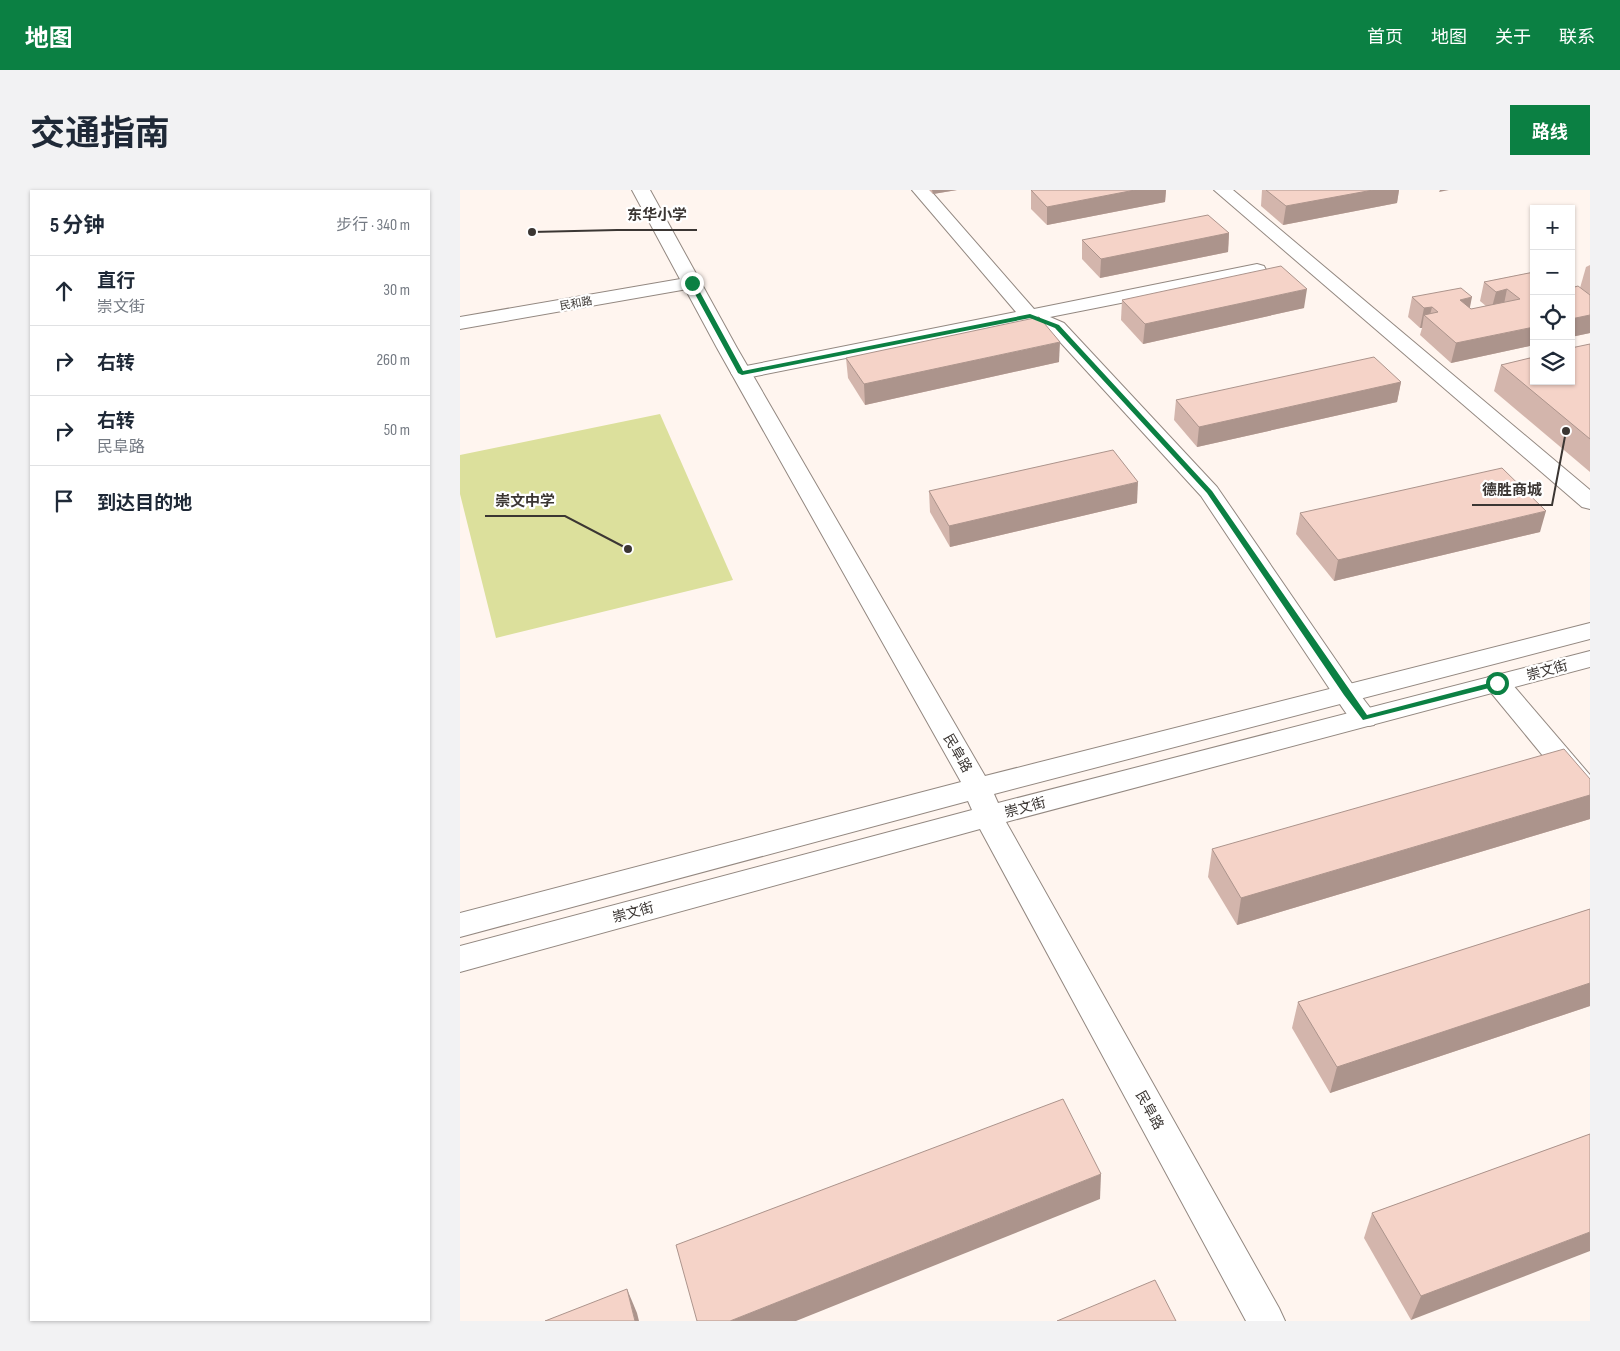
<!DOCTYPE html>
<html lang="zh">
<head>
<meta charset="utf-8">
<style>
	:root { --surface:#fff; --page:#f2f2f3; --text:#1f2937; --muted:#747a83; --line:#e0e1e3; --accent:#0b8043 }
	body { margin:0; font-family:"Sofia Sans Condensed","Noto Sans SC",sans-serif; background:var(--page); color:var(--text) }
	.controls { position:absolute; right:15px; top:15px; display:grid; overflow:hidden; border-radius:0px; box-shadow:0 1px 4px #0004 }
	.controls button { width:45px; height:45px; display:grid; place-items:center; padding:0; border:0; border-bottom:1px solid var(--line); background:var(--surface); color:var(--text); font:25px sans-serif }
	.stop { position:absolute; width:15px; height:15px; margin:-11px; border:4px solid #0b8043; border-radius:50%; background:#fff }
	.stop.end { background:#0b8043; border-color:#fff; box-shadow:0 1px 5px #0008 }
	.list { margin:0; padding:0; list-style:none }
	h2 { display:flex; justify-content:space-between; align-items:center; height:65px; margin:0; padding:0 20px; font-size:21px }
	h2 small { font-size:16px; font-weight:400; color:var(--muted) }
	.list li { display:grid; grid-template-columns:32px 1fr auto; gap:15px; align-items:center; box-sizing:border-box; height:70px; padding:0 20px; border-top:1px solid var(--line) }
	.list b { display:block; font-size:19px; white-space:nowrap }
	.list p { margin:0; font-size:16px; white-space:nowrap; color:var(--muted) }
	.list em { font-size:16px; font-style:normal; color:var(--muted) }
	.icon { flex:none; width:28px; height:28px; fill:none; stroke:currentColor; stroke-width:2; stroke-linecap:round; stroke-linejoin:round }
	.map { position:relative; flex:none; width:1130px; height:1131px; overflow:hidden; border-radius:0px }
	header { display:flex; align-items:center; gap:30px; box-sizing:border-box; height:70px; padding:0 25px; background:var(--accent); color:#fff }
	header strong { font-size:24px }
	nav { display:flex; gap:28px; margin-inline-start:auto; font-size:18px }
	.intro { display:flex; align-items:center; justify-content:space-between; box-sizing:border-box; height:120px; padding:0 30px }
	h1 { margin:0; font-size:35px }
	.button { padding:12px 22px; border-radius:0px; background:var(--accent); color:#fff; font-size:18px; font-weight:700 }
	main { display:flex; gap:30px; padding:0 30px }
	aside { flex:1; background:var(--surface); border-radius:0px; box-shadow:0 1px 4px #0004 }
	.map>svg:first-child { display:block }
	.green { fill:#dce09c }
	.lines { fill:none; stroke-linecap:round; stroke-linejoin:round }
	.street-casing { stroke:#938881; stroke-width:2 }
	.secondary-casing { stroke:#938881; stroke-width:2 }
	.street { fill:#fff; fill-rule:evenodd }
	.secondary { fill:#fff; fill-rule:evenodd }
	.wall { fill:#d3b5ac }
	.shaded-wall { fill:#ac948c }
	.building { fill:#f5d3c8; stroke:#ac948c }
	.route { fill:#0b8043 }
	.labels { text-anchor:middle; stroke-width:4.5; stroke-linejoin:round; paint-order:stroke }
	.far-street-label { font-size:11px; fill:#3b3633; stroke:#fff }
	.street-label { font-size:14px; fill:#3b3633; stroke:#fff }
	.leader { fill:none; stroke:#3b3633; stroke-width:2 }
	.callout-dot { fill:#3b3633; stroke:#fff; stroke-width:2 }
	.callout-label { font-size:15px; text-anchor:middle; font-weight:bold; fill:#3b3633; stroke:#fff; stroke-width:4.5; stroke-linejoin:round; paint-order:stroke }
</style>
</head>
<body>
<header>
<strong>地图</strong>
<nav><a>首页</a><a>地图</a><a>关于</a><a>联系</a></nav>
</header>
<div class="intro"><h1>交通指南</h1><a class="button">路线</a></div>
<main>
<aside>
<h2>5 分钟<small>步行 · 340 m</small></h2>
<ul class="list">
<li><svg class="icon" aria-label="ahead" viewBox="0 0 24 24"><path d="M12 20V5M6 11l6-6 6 6"/></svg><div><b>直行</b><p>崇文街</p></div><em>30 m</em></li>
<li><svg class="icon" aria-label="right" viewBox="0 0 24 24"><path d="M7 20v-9h11M14 6l5 5-5 5"/></svg><div><b>右转</b></div><em>260 m</em></li>
<li><svg class="icon" aria-label="right" viewBox="0 0 24 24"><path d="M7 20v-9h11M14 6l5 5-5 5"/></svg><div><b>右转</b><p>民阜路</p></div><em>50 m</em></li>
<li><svg class="icon" aria-label="arrive" viewBox="0 0 24 24"><path d="M6 21V4h12l-3 4 3 4H6"/></svg><div><b>到达目的地</b></div></li>
</ul>
</aside>
<div class="map">
<svg width="1130" height="1131" viewBox="0 0 1130 1131">
	<rect width="100%" height="100%" fill="#fff5ef"/>
	<!-- green -->
	<polygon class="green" points="200,224 273,390 36,448 0,304 0,265"/>
	<g class="lines">
		<defs>
			<g id="street">
				<path d="M452,0H470L574,119L797,74L804,76L806,80L804,84L797,86L590,127L604,133L757,297L895,498L918,528L914,535C894,540 888,525 877,510L741,306L590,141L567,132L281,189L274,187L271,183L274,179L281,177L556,122Z"/>
				<polygon points="754,0 773,0 1130,300 1130,319 1122,317"/>
				<polygon points="232,87 239,89 241,93 239,97 0,139 0,127"/>
				<polygon points="1037,484 1046,487 1130,585 1130,614 1120,611 1028,499 1024,493 1028,487"/>
			</g>
			<polygon id="secondary" points="172,0 190,0 277,158 525,586 1130,433 1130,449 534,604 538,613 1130,461 1130,477 546,632 819,1118 825,1131 786,1131 520,639 0,782 0,756 512,620 508,611 0,747 0,723 501,592 257,158"/>
		</defs>
		<!-- street casing -->
		<use href="#street" class="street-casing"/>
		<!-- secondary casing -->
		<use href="#secondary" class="secondary-casing"/>
		<!-- street -->
		<use href="#street" class="street"/>
		<!-- secondary -->
		<use href="#secondary" class="secondary"/>
	</g>
	<!-- wall -->
	<g class="wall">
		<polygon points="469,0 497,0 473,4"/>
		<polygon points="571,0 706,0 705,12 587,35 571,19"/>
		<polygon points="802,0 939,0 937,13 823,35 801,16"/>
		<polygon points="769,43 768,62 640,88 622,69 622,50"/>
		<polygon points="1130,75 1130,143 1111,147 1120,98 1126,77"/>
		<polygon points="1074,82 1074,155 991,173 960,145 962,138 960,138 948,127 952,107 1010,118 1011,119 1026,116 1020,111 1024,92"/>
		<polygon points="662,110 844,118 683,154 661,130"/>
		<polygon points="1130,154 1130,282 1034,201 1041,175"/>
		<polygon points="386,168 599,172 405,215 388,188"/>
		<polygon points="941,192 937,212 737,257 714,230 716,210"/>
		<polygon points="469,301 677,313 490,357 470,322"/>
		<polygon points="840,323 1080,342 874,391 836,344"/>
		<polygon points="1130,605 1130,629 777,735 748,687 752,659"/>
		<polygon points="1130,719 1130,816 870,903 832,838 838,812"/>
		<polygon points="1130,944 951,1130 904,1048 912,1023"/>
	</g>
	<!-- shaded-wall -->
	<g class="shaded-wall">
		<polygon points="472,0 497,0 473,4"/>
		<polygon points="675,0 706,0 705,12 587,35 587,17"/>
		<polygon points="913,0 939,0 937,13 823,35 826,16"/>
		<polygon points="980,0 989,0 979,2"/>
		<polygon points="769,43 768,62 640,88 641,69"/>
		<polygon points="847,99 844,118 683,154 685,134"/>
		<polygon points="1047,99 1043,119 1031,121 1036,102"/>
		<polygon points="1012,107 1008,127 1000,110"/>
		<polygon points="972,117 969,129 964,125 962,138 960,138 964,118"/>
		<polygon points="1130,125 1130,143 1111,147 1111,129"/>
		<polygon points="1074,137 1074,155 991,173 996,153"/>
		<polygon points="600,152 599,172 405,215 404,194"/>
		<polygon points="941,192 937,212 737,257 739,237"/>
		<polygon points="678,292 677,313 490,357 489,336"/>
		<polygon points="1086,321 1080,342 874,391 878,370"/>
		<polygon points="1130,605 1130,629 777,735 781,708"/>
		<polygon points="1130,793 1130,816 870,903 877,877"/>
		<polygon points="641,984 640,1009 336,1131 270,1131"/>
		<polygon points="1130,1042 1130,1061 951,1130 961,1106"/>
		<polygon points="167,1099 177,1123 179,1131 175,1131"/>
	</g>
	<!-- building -->
	<g class="building">
		<polygon points="571,0 675,0 587,17"/>
		<polygon points="806,0 913,0 826,16"/>
		<polygon points="748,25 769,43 641,69 622,50"/>
		<polygon points="821,76 847,99 685,134 662,110"/>
		<polygon points="1074,82 1074,137 996,153 964,125 978,122 972,117 964,118 952,107 1001,98 1012,107 1000,110 1011,119 1060,109 1047,99 1036,102 1024,92"/>
		<polygon points="1118,96 1130,105 1130,125 1111,129 1111,98"/>
		<polygon points="579,127 600,152 404,194 386,168"/>
		<polygon points="1130,154 1130,249 1041,175 1074,167 1074,191 1111,191 1111,158"/>
		<polygon points="914,167 941,192 739,237 716,210"/>
		<polygon points="653,260 678,292 489,336 469,301"/>
		<polygon points="1042,278 1086,321 878,370 840,323"/>
		<polygon points="1104,559 1130,589 1130,605 781,708 752,659"/>
		<polygon points="1130,719 1130,793 877,877 838,812"/>
		<polygon points="603,909 641,984 270,1131 237,1131 216,1055"/>
		<polygon points="1130,944 1130,1042 961,1106 912,1023"/>
		<polygon points="695,1090 716,1131 597,1131"/>
		<polygon points="167,1099 175,1131 85,1131"/>
	</g>
	<!-- route -->
	<polygon class="route" points="232,91 235,93 283,181 570,124 599,135 752,301 907,525 1037,491 1041,493 1037,496 903,530 884,505 747,303 595,138 570,128 282,185 278,183 229,93"/>
	<g class="labels">
		<!-- far-street labels -->
		<g class="far-street-label">
			<text transform="translate(116 113) rotate(-10)" y="4">民和路</text>
		</g>
		<!-- street labels -->
		<g class="street-label">
			<text transform="translate(1087 480) rotate(-15)" y="5">崇文街</text>
			<text transform="translate(498 563) rotate(60)" y="5">民阜路</text>
			<text transform="translate(565 617) rotate(-15)" y="5">崇文街</text>
			<text transform="translate(173 722) rotate(-15)" y="5">崇文街</text>
			<text transform="translate(690 920) rotate(61)" y="5">民阜路</text>
		</g>
	</g>
	<!-- callouts -->
	<path class="leader" d="M72 42L157 40H237M1106 241L1092 315H1012M168 359L105 326H25"/>
	<g class="callout-dot">
		<circle cx="72" cy="42" r="5"/>
		<circle cx="1106" cy="241" r="5"/>
		<circle cx="168" cy="359" r="5"/>
	</g>
	<g class="callout-label">
		<text x="197" y="30">东华小学</text>
		<text x="1052" y="305">德胜商城</text>
		<text x="65" y="316">崇文中学</text>
	</g>
</svg>
<div class="controls">
<button>+</button>
<button>−</button>
<button><svg class="icon" aria-label="locate" viewBox="0 0 24 24"><circle cx="12" cy="12" r="6"/><path d="M12 2v4M12 18v4M2 12h4M18 12h4"/></svg></button>
<button><svg class="icon" aria-label="layers" viewBox="0 0 24 24"><path d="M12 4l9 5-9 5-9-5zM3 14l9 5 9-5"/></svg></button>
</div>
<div class="stop" style="left:1037px;top:493px"></div>
<div class="stop end" style="left:232px;top:93px"></div>
</div>
</main>
</body>
</html>
